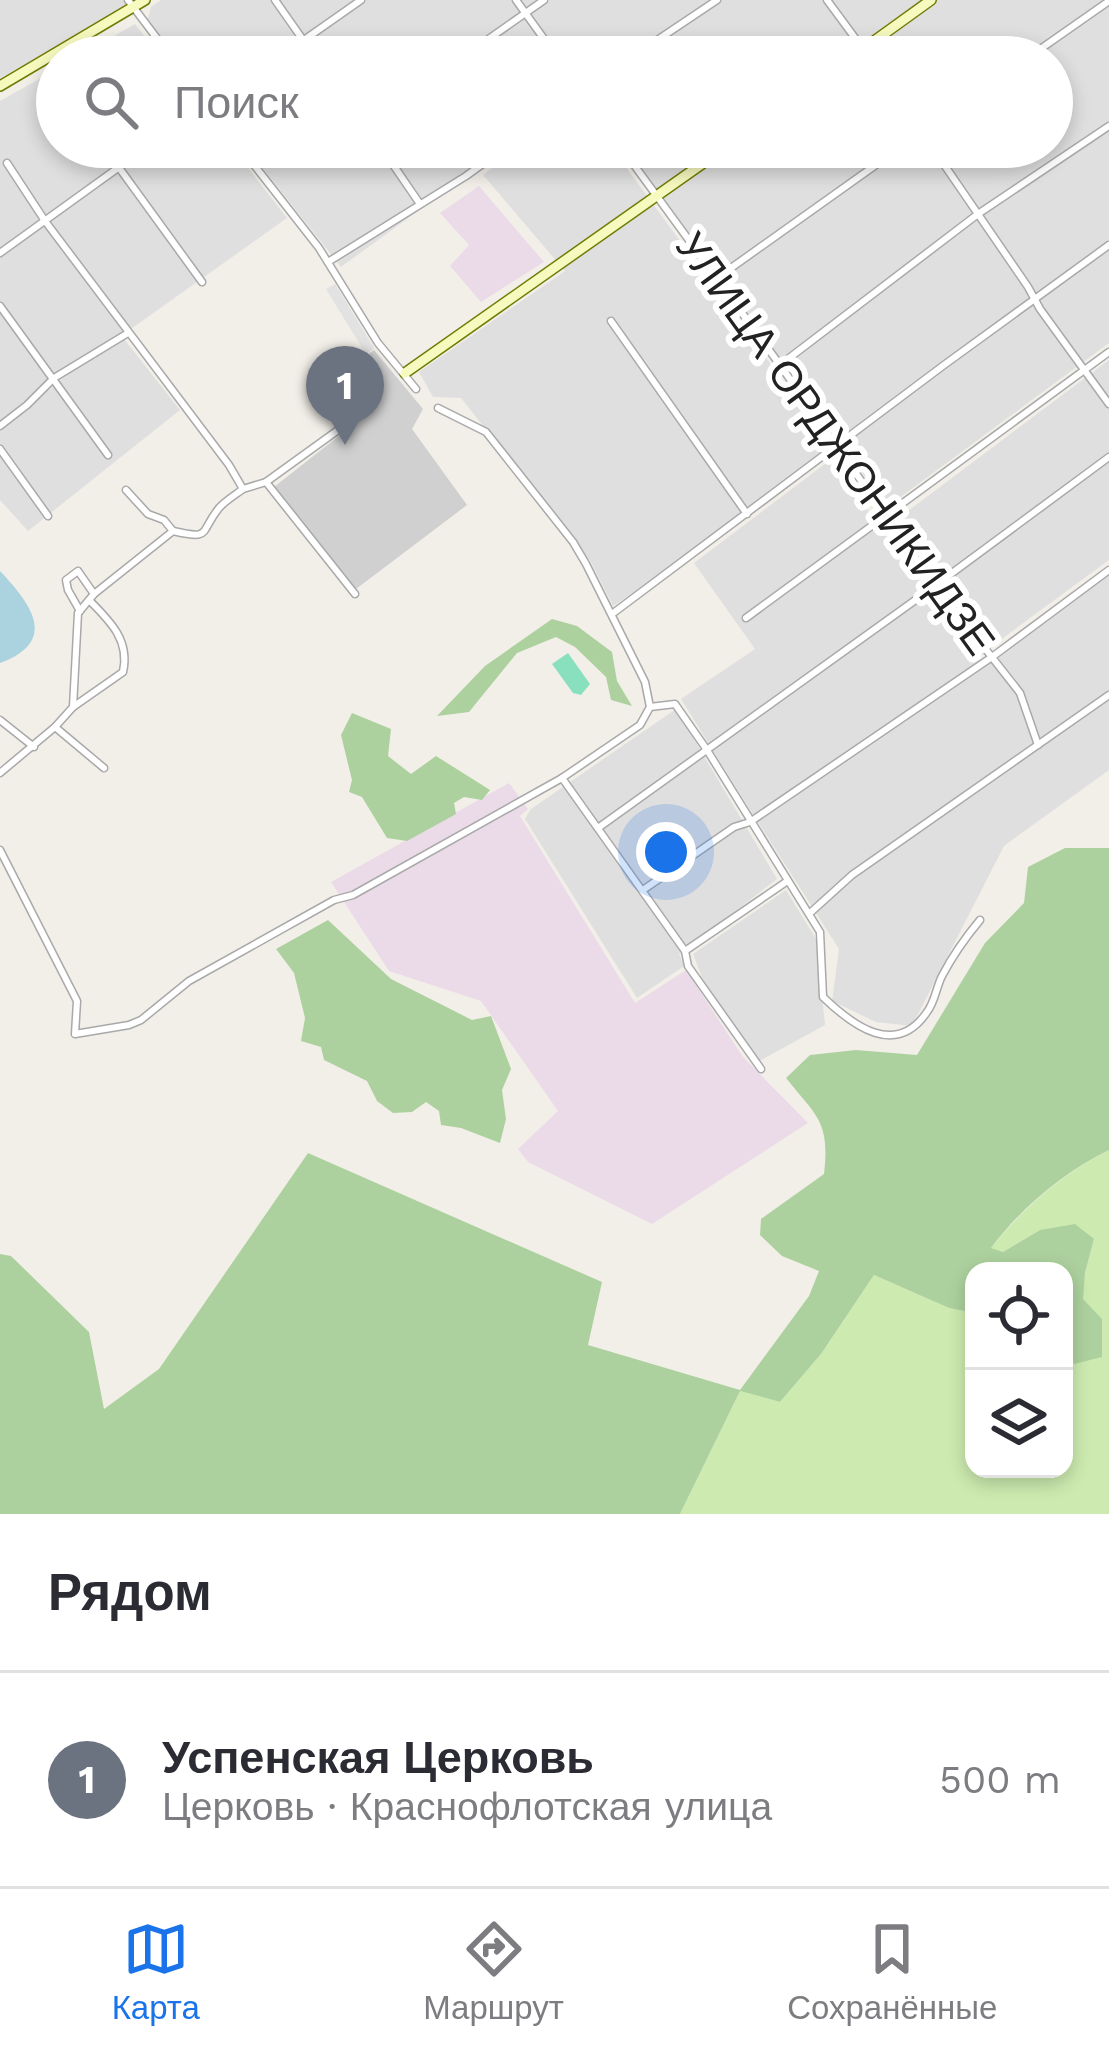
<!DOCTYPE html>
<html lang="ru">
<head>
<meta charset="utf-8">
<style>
	:root { --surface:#fff; --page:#f7f7f7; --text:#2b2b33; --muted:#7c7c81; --line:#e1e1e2; --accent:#1a73e8 }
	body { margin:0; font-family:"Work Sans",sans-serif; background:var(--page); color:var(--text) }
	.controls { position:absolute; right:36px; bottom:36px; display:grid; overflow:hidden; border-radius:24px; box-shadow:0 6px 18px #0003 }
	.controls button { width:108px; height:108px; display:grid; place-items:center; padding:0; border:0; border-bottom:3px solid var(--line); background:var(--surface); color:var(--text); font:60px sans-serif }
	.you { position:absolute; left:666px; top:852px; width:42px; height:42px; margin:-30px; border:9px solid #fff; border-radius:50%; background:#1a73e8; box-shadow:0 0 0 18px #1a73e833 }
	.badge { display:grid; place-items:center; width:78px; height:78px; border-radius:50%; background:var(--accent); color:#fff; font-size:39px; font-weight:700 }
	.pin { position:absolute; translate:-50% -99px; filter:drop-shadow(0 3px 6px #0008) }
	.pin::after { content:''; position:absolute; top:63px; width:42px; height:36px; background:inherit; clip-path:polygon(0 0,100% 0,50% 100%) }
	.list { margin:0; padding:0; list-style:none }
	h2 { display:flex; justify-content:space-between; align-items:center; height:156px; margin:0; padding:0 48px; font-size:51px }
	h2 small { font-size:39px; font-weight:400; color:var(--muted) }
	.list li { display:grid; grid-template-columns:78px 1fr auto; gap:36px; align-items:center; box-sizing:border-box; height:216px; padding:0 48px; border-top:3px solid var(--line) }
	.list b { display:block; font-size:45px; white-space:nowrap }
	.list p { margin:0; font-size:39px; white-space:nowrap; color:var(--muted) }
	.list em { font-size:39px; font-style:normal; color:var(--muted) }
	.icon { flex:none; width:66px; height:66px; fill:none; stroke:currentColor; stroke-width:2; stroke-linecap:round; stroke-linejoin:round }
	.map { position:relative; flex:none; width:1109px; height:1514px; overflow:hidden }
	.search { position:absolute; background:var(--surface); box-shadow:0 6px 18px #0003; left:36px; right:36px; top:36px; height:132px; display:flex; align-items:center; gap:30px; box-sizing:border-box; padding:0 42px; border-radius:66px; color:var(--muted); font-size:45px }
	.sheet { height:372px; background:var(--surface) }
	nav { display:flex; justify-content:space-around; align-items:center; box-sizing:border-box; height:168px; border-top:3px solid var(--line); background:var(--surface); font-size:33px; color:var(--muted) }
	nav a { display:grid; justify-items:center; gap:6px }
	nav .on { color:var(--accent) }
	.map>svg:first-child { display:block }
	.residential { fill:#e0dfdf }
	.industrial { fill:#ebdbe8 }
	.religious { fill:#d0d0d0 }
	.grass { fill:#cdebb0 }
	.forest { fill:#add19e }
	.pitch { fill:#88e0be }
	.parking { fill:#e2e2e2 }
	.water { fill:#aad3df }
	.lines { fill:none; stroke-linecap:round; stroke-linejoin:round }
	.street-casing { stroke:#a9a9a9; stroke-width:9 }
	.secondary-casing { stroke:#707d05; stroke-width:12 }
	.street { stroke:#fff; stroke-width:6 }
	.secondary { stroke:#f7fabf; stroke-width:9 }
	.labels { text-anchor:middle; stroke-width:12; stroke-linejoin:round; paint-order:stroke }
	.street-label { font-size:42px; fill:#222; stroke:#fff }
</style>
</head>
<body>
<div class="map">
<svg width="1109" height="1514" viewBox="0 0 1109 1514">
	<rect width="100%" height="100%" fill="#f2efe9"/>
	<!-- residential -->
	<g class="residential">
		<polygon points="0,0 133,0 105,20 0,78"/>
		<polygon points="161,0 709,0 631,57 175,57 147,22 151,7"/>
		<polygon points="715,0 1109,0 1109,343 887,507 627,147 1052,147 1052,57 636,57"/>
		<polygon points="135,24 161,57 77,57"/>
		<polygon points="57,69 57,147 232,147 287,218 76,368 124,339 180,410 28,531 0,500 0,430 66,376 0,421 0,101"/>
		<polygon points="246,147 506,147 341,267"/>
		<polygon points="521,147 611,147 834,450 720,534 613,606 591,562 461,398 433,397 419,372 565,271 483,175"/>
		<polygon points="1109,360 1109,560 992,646 896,520"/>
		<polygon points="830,460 980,661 755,818 681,699 755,649 694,563"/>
		<polygon points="1109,575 1109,770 1004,846 912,1026 876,1022 832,1001 839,949 758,822 983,669"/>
		<polygon points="676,709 777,879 679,954 684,966 637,998 525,819 531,809"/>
		<polygon points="786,890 816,939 825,1025 754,1064 711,1001 693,954"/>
	</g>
	<!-- industrial -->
	<g class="industrial">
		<polygon points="479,186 544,262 481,302 450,266 469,245 440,213"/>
		<polygon points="509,783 528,809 520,816 635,1003 686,970 743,1057 808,1123 652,1224 528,1162 518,1149 558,1111 481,1001 389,971 331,882"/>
	</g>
	<!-- religious -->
	<polygon class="religious" points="374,350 423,409 412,429 467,505 356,589 274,487 344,432 317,393"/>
	<!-- grass -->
	<path class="grass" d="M1109,1150V1514H680L740,1391L780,1402L821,1354L874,1275L949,1308L974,1313V1469H1064V1342L1074,1364L1085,1273L1094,1239L1040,1230L1003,1252L990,1249C1022,1209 1063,1173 1109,1150Z"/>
	<!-- forest -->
	<g class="forest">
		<polygon points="552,619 577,626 612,652 617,681 632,706 611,700 606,677 575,647 556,637 517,653 469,712 437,716 485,666"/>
		<polygon points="352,713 391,729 388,756 411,774 436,756 490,790 482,800 464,797 454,803 456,814 407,841 387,838 362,797 349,792 352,780 341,735"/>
		<path d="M1065,848H1109V1150C1064,1172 1021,1208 991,1248L1003,1252L1040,1230L1075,1224L1094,1239L1085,1273L1083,1299L1102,1319V1357L1074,1364L1064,1342V1271H974V1313L949,1308L874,1275L821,1354L780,1402L740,1391L680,1514H0V1254L11,1256L89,1332L104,1409L159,1369L308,1153L602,1282L588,1345L740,1390L809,1296L819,1271L782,1256L760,1235L761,1219L824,1174C830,1121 817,1117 786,1078L810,1055L856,1050L917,1055L985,943L1024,903L1028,867Z"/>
		<polygon points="328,920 391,979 472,1020 491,1016 511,1069 502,1090 506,1119 500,1143 461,1128 441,1125 439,1111 426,1102 412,1112 393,1113 377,1101 367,1081 324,1060 321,1047 301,1041 305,1018 294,973 276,949"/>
	</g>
	<!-- pitch -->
	<polygon class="pitch" points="568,653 590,684 581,695 573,693 552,664"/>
	<!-- parking -->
	<polygon class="parking" points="335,284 374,348 366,354 326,289"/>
	<!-- water -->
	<path class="water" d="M0,571C30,603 60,641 0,663Z"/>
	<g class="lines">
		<defs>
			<g id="street">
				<polyline points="128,0 171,57"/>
				<polyline points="275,0 315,57"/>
				<polyline points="516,0 557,57"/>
				<polyline points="827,0 869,57"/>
				<polyline points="270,57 304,40 361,0"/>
				<polyline points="463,57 544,0"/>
				<polyline points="632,57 717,0"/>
				<polyline points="1029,57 1109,1"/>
				<polyline points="104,147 202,282"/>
				<polyline points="240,147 319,248 378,343 416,389"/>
				<polyline points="381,147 420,204"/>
				<polyline points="621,147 780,365 925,572 1020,693 1038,745"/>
				<polyline points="932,147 1028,287 1040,309 1109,404"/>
				<polyline points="0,253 147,147"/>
				<polyline points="328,262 466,176 506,147"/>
				<polyline points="717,278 901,147"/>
				<polyline points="0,306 108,455"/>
				<polyline points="611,321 747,514"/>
				<polyline points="780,365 978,214 1109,126"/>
				<polyline points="438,408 486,432 573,542 586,564 645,682 650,707"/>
				<polyline points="0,426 27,405 54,378 128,333"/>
				<polyline points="0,449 48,516"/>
				<polyline points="266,482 355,594"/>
				<polyline points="243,489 266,482 345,425"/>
				<polyline points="126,490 148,514 164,520 173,531"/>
				<polyline points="80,611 68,590 66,580 78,571 94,594"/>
				<polyline points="612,614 944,365 1109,245"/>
				<polyline points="746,618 1109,352"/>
				<path d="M73,707L123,672C130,641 111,622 90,601"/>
				<path d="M650,707L675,704L707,750L820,932L823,997C853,1026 896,1058 927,1012C935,1002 936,988 942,976C953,955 965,938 980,920"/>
				<polyline points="0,720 34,747"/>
				<polyline points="55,727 104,768"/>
				<path d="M0,773L55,727L73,707L78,613L94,594L173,531C212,540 199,533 219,508C225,501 235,495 243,489L229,465L45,221L7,163"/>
				<polyline points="562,778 685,951 688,966 761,1069"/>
				<polyline points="598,828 921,596 1109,457"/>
				<polyline points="0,850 77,1001 75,1034 129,1025 141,1020 189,981 334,900 353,895 562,778 640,725 650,707"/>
				<polyline points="643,890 734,827 750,822 992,657 1109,570"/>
				<polyline points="810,913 852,875 1109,695"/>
				<polyline points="685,951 786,882"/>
			</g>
			<g id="secondary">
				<polyline points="852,57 931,0"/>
				<polyline points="0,86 145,0"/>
				<polyline points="405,373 726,147"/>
			</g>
		</defs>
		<!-- street casing -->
		<use href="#street" class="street-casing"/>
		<!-- secondary casing -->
		<use href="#secondary" class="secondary-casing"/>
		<!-- street -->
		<use href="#street" class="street"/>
		<!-- secondary -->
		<use href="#secondary" class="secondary"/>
	</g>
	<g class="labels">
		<!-- street labels -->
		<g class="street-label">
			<text transform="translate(836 443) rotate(54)" y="15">УЛИЦА ОРДЖОНИКИДЗЕ</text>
		</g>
	</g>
</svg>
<div class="controls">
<button><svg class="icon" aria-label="locate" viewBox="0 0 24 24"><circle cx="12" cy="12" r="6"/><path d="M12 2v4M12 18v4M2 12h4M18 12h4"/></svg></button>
<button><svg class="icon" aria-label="layers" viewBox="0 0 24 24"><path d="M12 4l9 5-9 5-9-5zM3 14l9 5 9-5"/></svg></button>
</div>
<div class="you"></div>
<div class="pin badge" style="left:345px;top:445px;background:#6b7280">1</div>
<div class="search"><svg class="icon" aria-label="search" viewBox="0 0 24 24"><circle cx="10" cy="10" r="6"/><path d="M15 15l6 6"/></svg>Поиск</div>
</div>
<section class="sheet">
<h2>Рядом<small></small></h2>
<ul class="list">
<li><span class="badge" style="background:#6b7280">1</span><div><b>Успенская Церковь</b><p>Церковь · Краснофлотская улица</p></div><em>500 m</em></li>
</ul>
</section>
<nav>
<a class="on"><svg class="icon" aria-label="map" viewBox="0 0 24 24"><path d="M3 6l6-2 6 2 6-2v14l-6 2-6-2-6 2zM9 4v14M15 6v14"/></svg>Карта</a>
<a><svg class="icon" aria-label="directions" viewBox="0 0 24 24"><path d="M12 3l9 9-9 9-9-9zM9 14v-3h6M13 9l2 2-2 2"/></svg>Маршрут</a>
<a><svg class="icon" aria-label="saved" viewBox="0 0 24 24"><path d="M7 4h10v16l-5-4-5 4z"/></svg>Сохранённые</a>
</nav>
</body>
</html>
